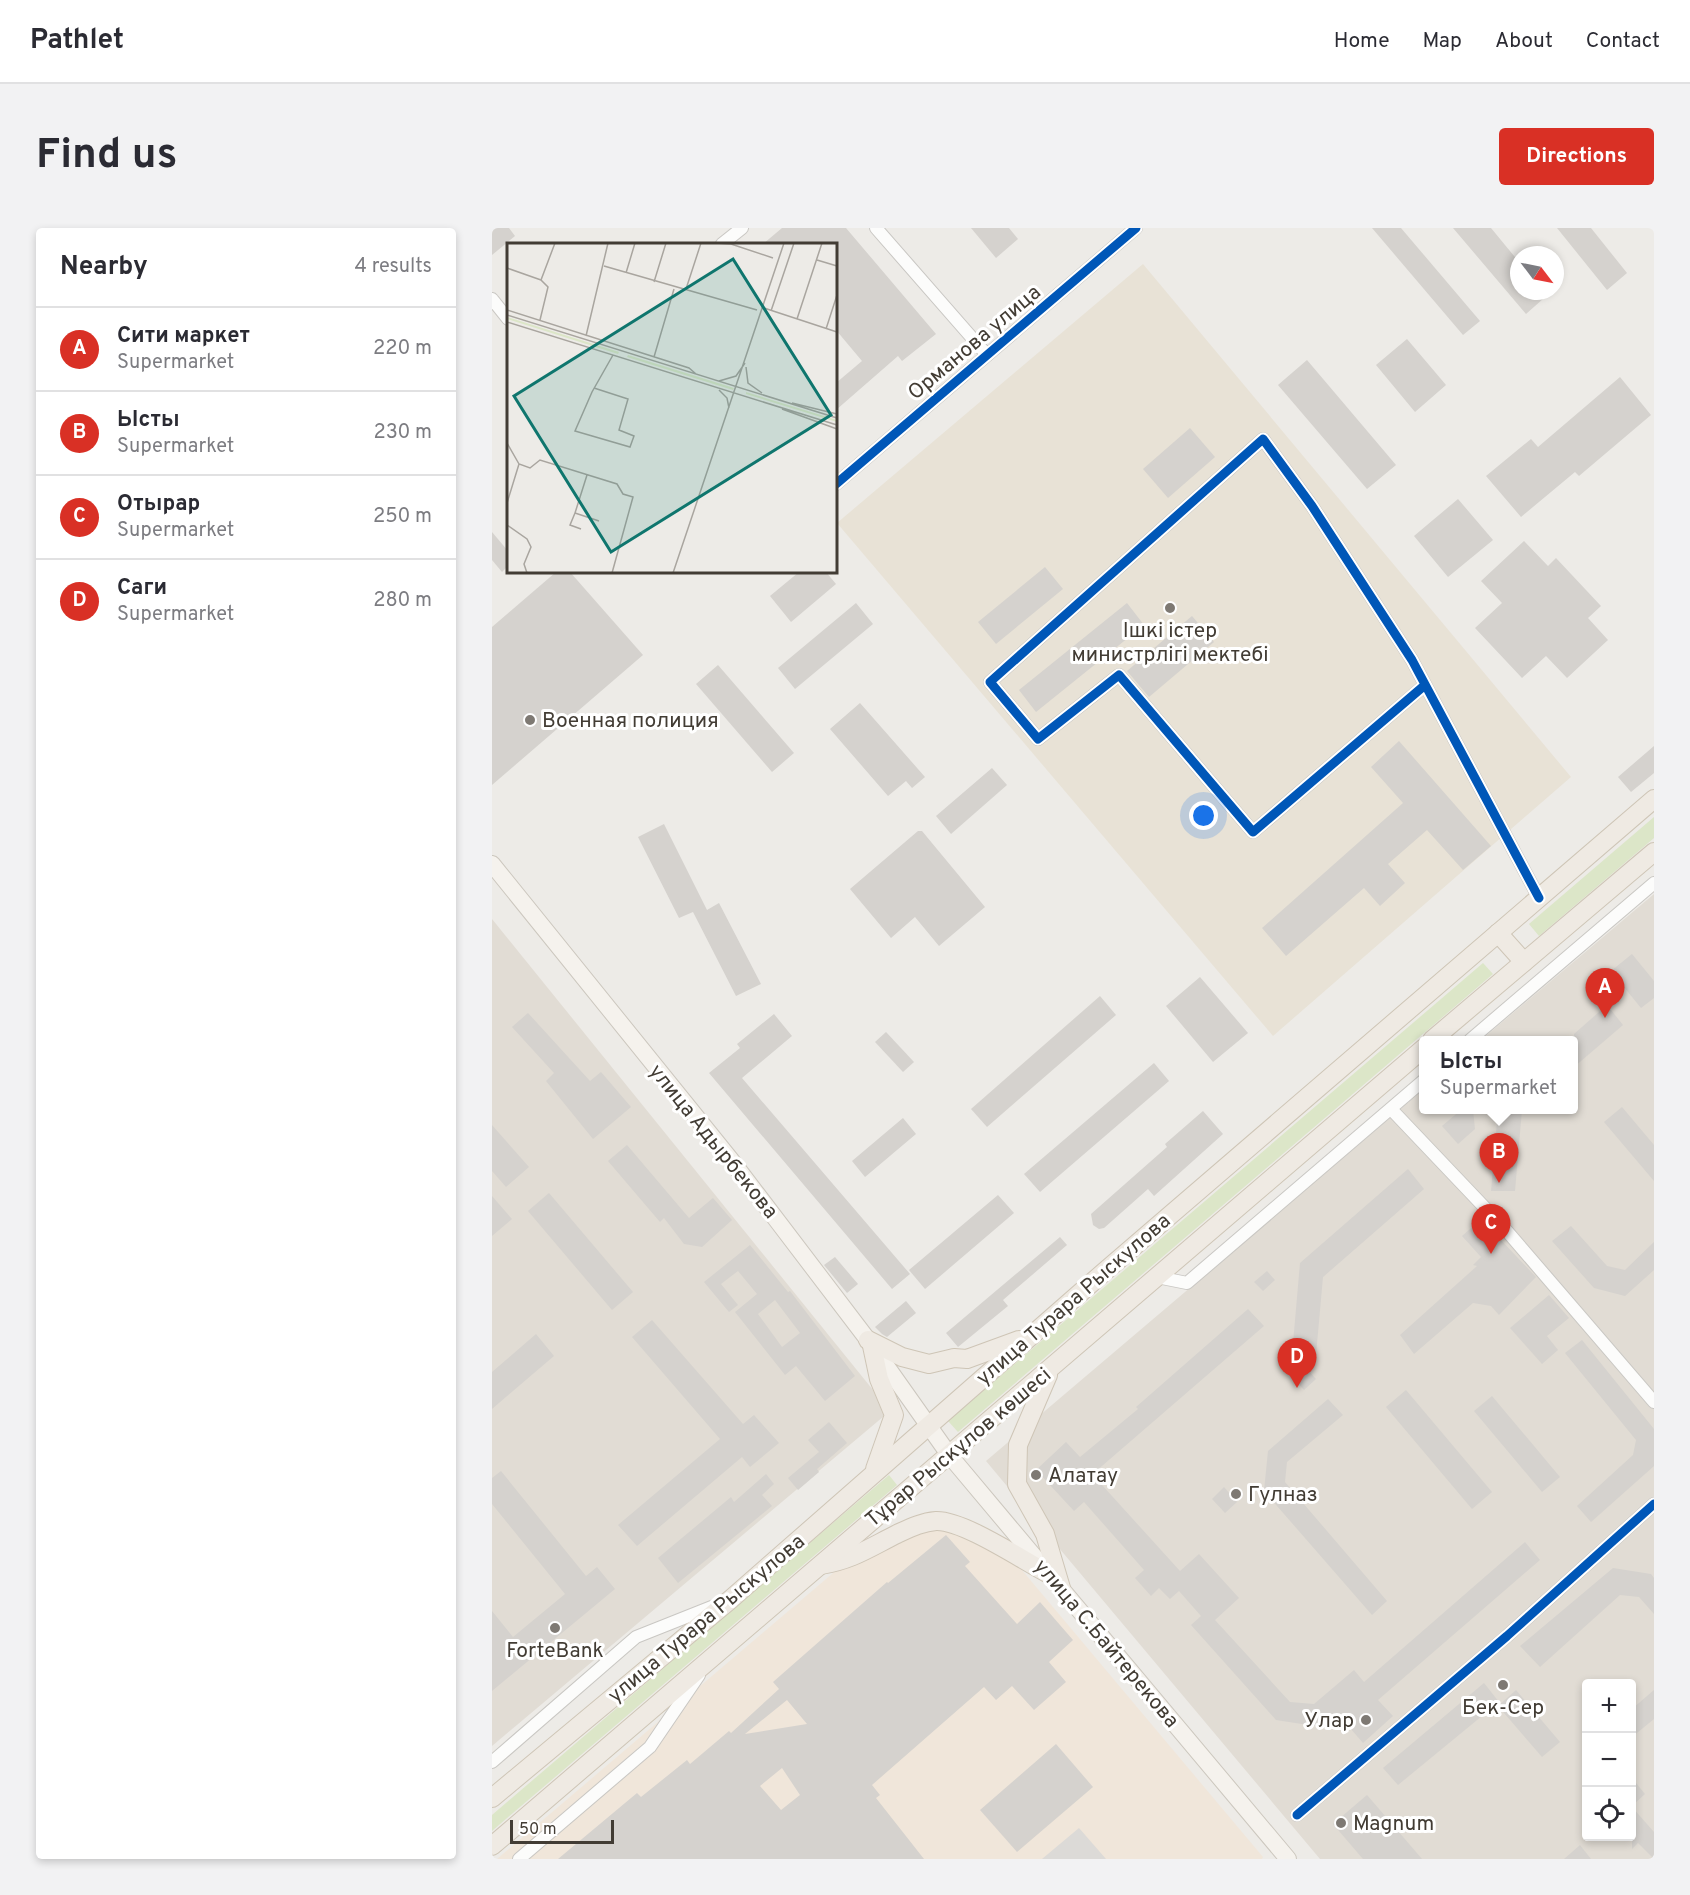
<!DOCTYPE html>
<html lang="en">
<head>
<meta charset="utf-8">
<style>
	:root { --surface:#fff; --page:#f2f2f3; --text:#2b2b33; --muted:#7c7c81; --line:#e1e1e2; --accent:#d93025 }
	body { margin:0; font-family:Overpass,sans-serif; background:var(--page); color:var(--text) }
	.controls { position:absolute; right:18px; bottom:18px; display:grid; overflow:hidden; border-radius:6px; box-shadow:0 3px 9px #0003 }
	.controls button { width:54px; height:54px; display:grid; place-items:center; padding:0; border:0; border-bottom:2px solid var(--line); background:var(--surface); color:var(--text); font:30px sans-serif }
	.compass { position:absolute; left:1018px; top:18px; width:54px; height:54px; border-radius:50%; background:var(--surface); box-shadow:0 3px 9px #0003; rotate:122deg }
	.scale { position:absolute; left:18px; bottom:15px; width:104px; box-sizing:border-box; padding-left:6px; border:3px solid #423c34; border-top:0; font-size:16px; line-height:21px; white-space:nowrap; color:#423c34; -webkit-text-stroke:4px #fff; paint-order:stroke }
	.you { position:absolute; left:712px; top:588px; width:21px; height:21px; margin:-15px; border:4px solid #fff; border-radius:50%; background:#1a73e8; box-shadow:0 0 0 9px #1a73e833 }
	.badge { display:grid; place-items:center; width:39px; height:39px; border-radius:50%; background:var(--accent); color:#fff; font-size:20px; font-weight:700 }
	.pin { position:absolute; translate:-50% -50px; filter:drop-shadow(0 2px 3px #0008) }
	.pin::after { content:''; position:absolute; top:32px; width:21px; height:18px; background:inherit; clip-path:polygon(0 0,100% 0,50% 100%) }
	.popup { position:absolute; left:927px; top:808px; width:159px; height:78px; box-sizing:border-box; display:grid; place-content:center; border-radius:6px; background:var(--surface); filter:drop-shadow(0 2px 4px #0005); font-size:20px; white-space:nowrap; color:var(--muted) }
	.popup b { font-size:22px; color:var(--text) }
	.popup::after { content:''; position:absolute; left:50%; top:100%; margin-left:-12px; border:12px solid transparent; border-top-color:var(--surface) }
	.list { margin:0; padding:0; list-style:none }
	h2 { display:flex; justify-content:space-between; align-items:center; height:78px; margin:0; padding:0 24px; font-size:26px }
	h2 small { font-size:20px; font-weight:400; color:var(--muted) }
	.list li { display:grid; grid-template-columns:39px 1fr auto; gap:18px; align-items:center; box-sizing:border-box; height:84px; padding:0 24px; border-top:2px solid var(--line) }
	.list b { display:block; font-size:22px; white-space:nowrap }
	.list p { margin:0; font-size:20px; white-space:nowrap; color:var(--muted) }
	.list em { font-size:20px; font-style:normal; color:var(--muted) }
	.icon { flex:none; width:33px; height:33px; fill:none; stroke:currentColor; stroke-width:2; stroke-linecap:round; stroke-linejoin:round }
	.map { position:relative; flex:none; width:1162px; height:1631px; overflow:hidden; border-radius:6px }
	header { display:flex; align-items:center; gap:36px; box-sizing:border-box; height:84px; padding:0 30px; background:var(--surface); border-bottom:2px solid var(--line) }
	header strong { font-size:28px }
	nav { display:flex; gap:33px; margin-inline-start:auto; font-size:21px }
	.intro { display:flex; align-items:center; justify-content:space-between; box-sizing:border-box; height:144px; padding:0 36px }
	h1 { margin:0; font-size:42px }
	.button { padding:15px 27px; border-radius:6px; background:var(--accent); color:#fff; font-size:21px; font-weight:700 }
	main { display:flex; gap:36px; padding:0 36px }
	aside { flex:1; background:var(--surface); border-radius:6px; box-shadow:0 3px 9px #0003 }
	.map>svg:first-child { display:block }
	.residential { fill:#e1dcd4; fill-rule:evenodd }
	.commercial { fill:#f0e6da }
	.education { fill:#e8e2d6 }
	.green { fill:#dce6c8 }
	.parking { fill:#dcdad7 }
	.building { fill:#d5d2ce; fill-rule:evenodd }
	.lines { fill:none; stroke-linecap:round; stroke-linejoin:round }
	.minor-casing { stroke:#c9c7c3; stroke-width:14 }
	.secondary-casing { stroke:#ccc7be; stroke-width:18 }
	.primary-casing { stroke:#cec5b6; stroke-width:20 }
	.minor { stroke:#fcfcfb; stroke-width:12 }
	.secondary { stroke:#f5f2ed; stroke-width:16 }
	.primary { stroke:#efeae3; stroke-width:18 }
	.cycleway-casing { stroke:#fff; stroke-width:13 }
	.cycleway { stroke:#0057b8; stroke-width:9 }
	.poi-dot { fill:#7e7973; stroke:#fff; stroke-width:2 }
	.labels { text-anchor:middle; stroke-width:6; stroke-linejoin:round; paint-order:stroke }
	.street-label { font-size:21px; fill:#423c34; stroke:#fff }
	.poi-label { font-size:21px; fill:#423c34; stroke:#fff; text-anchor:start }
	.inset-road { fill:none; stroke:#a9a59f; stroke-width:1.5 }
	.view { fill:#0f766e; fill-opacity:0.15; stroke:#0f766e; stroke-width:3 }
	.inset-edge { fill:none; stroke:#423c34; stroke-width:3 }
</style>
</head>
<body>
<header>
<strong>Pathlet</strong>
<nav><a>Home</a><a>Map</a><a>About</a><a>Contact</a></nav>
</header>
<div class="intro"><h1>Find us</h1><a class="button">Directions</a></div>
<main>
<aside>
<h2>Nearby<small>4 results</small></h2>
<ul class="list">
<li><span class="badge">A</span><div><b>Сити маркет</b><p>Supermarket</p></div><em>220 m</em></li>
<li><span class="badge">B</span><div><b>Ысты</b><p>Supermarket</p></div><em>230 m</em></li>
<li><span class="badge">C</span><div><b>Отырар</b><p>Supermarket</p></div><em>250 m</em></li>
<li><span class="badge">D</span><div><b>Саги</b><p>Supermarket</p></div><em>280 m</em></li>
</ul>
</aside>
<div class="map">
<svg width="1162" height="1631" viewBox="0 0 1162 1631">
	<rect width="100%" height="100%" fill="#edebe7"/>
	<!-- residential -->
	<g class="residential">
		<path d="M1162,666V1631H828L494,1233L932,861V882H1082V812H989ZM1094,1456H1140V1608H1094Z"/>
		<polygon points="0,691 398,1183 0,1518"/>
	</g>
	<!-- commercial -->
	<polygon class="commercial" points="427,1292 497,1303 771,1629 770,1631 5,1631 347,1340"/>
	<!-- education -->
	<polygon class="education" points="651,36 1079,549 781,808 345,295"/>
	<!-- green -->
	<g class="green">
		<polygon points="1162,589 1162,610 1047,708 1037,696"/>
		<polygon points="991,735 1001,746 466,1204 456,1193"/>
		<polygon points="397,1247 405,1257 0,1603 0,1587"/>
	</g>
	<!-- parking -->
	<polygon class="parking" points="587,1600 614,1631 550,1631"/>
	<!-- building -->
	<g class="building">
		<polygon points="0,0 17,0 23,8 0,27"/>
		<polygon points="290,0 354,0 444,106 410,133 406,128 344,182 344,155 370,133 344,102 344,16 271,16"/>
		<polygon points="479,0 517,0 526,11 504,30"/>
		<polygon points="880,0 909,0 988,93 971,107"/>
		<polygon points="961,0 999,0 1027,34 1027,63 1060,63 1034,86"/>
		<polygon points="1065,0 1099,0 1135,45 1115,62"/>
		<polygon points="915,111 954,157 923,184 884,137"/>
		<polygon points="815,132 904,237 875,261 786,157"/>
		<polygon points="1128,149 1159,187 1087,248 1083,244 1029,289 994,248 1039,211 1046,219"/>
		<polygon points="698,200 723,229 676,270 651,241"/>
		<polygon points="966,271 1001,312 956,349 922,308"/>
		<polygon points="0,304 16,323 16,338 10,344 0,332"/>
		<polygon points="1032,313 1056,338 1064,330 1109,378 1096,390 1116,412 1075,450 1054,428 1030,450 983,400 1010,375 989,353"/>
		<polygon points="553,339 571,361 504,416 486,394"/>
		<polygon points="64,344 78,344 151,427 0,557 0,399"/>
		<polygon points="307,344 334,344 344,356 299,394 278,368"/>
		<polygon points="364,375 381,396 303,461 286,440"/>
		<polygon points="635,375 652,397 544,484 527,462"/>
		<polygon points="700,388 722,414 657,469 635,443"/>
		<polygon points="226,437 302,525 280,544 204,456"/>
		<polygon points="368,475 433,549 420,560 414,553 396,568 338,501"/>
		<polygon points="907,513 999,618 971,642 935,602 896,636 913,655 888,678 872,660 794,728 770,700 911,575 879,539"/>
		<polygon points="1162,518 1162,545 1139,564 1126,549"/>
		<polygon points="500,540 515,557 459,606 444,588"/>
		<polygon points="172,596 215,682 227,675 269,756 244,768 201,684 187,690 146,609"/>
		<polygon points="426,603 430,603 493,679 447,718 423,689 399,710 358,661"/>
		<polygon points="1140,726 1162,753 1162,770 1149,780 1119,743"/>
		<polygon points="708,749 756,805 721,834 674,778"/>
		<polygon points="608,768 624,787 495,899 479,881"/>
		<polygon points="1115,777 1131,797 1082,839 1082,806"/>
		<polygon points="36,785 98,853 109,844 139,879 101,911 54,853 62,845 20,799"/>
		<polygon points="282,786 300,808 250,850 418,1046 400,1061 217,845 248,820 245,816"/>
		<polygon points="394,804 422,834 411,844 383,814"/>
		<polygon points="662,835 677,853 548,964 532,946"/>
		<polygon points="1130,879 1162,917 1162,953 1112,894"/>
		<polygon points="969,882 981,882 983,901 966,916 950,898"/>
		<polygon points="1006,882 1030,882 1023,963 999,963"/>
		<polygon points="711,883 731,906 662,968 656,961 612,1000 607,1001 601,997 599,986 675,919 673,916"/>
		<polygon points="411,890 424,906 373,949 360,933"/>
		<polygon points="0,897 37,939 14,959 0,943"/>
		<polygon points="135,917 197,990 221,970 240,992 210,1019 192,1016 172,990 168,994 116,933"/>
		<polygon points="916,941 932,961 831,1049 824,1127 800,1127 808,1035"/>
		<polygon points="57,965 141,1064 120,1082 36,983"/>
		<polygon points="506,967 522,985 433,1061 417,1042"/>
		<polygon points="0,968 20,991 0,1008"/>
		<polygon points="986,994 1004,1014 1007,1010 1044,1049 1007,1087 999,1078 981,1075 922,1126 908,1107 985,1038 981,1037 989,1029 970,1008"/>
		<polygon points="1079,998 1115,1038 1133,1042 1162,1014 1162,1042 1133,1068 1102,1060 1060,1013"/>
		<polygon points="568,1009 575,1017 511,1072 516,1078 466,1119 454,1105"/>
		<path d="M258,1017L296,1064L298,1063L363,1148L333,1173L304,1138L293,1147L243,1084L265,1066L246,1043L229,1056L246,1077L237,1084L212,1054ZM283,1072L308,1105L290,1119L266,1086Z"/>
		<polygon points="343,1029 366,1056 355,1065 332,1037"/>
		<polygon points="775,1043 783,1052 771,1063 762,1054"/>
		<polygon points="1057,1067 1077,1090 1055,1108 1066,1122 1050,1136 1018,1100"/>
		<polygon points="414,1073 424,1085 395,1109 390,1106 383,1099"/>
		<polygon points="756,1081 772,1098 603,1244 612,1255 610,1257 688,1343 707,1326 747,1370 723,1392 798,1474 822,1476 862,1442 872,1454 1033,1314 1048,1332 886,1472 901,1488 871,1515 845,1485 829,1499 784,1492 699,1397 709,1388 687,1363 678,1371 667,1360 659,1368 643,1350 652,1342 592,1274 582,1283 544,1242 574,1214 588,1229 646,1181 644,1179"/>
		<polygon points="160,1092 251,1196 262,1187 287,1215 258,1239 250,1229 145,1318 126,1297 228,1211 140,1109"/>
		<polygon points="44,1106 62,1128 0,1181 0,1144"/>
		<polygon points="1090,1112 1162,1201 1162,1238 1099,1294 1085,1278 1141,1227 1144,1212 1073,1125"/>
		<polygon points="816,1142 824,1151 812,1162 804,1153"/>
		<polygon points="914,1162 1000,1264 980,1281 894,1179"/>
		<polygon points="1000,1168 1068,1249 1050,1264 982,1183"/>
		<polygon points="836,1171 851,1187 795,1234 793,1254 895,1373 880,1387 772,1263 776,1223"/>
		<polygon points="337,1194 355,1215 325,1241 327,1244 306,1262 296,1250 327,1224 316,1212"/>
		<polygon points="9,1243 94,1348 105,1339 123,1361 0,1463 0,1383 21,1409 73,1366 0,1276 0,1250"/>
		<polygon points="274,1246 282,1256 270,1267 280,1278 186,1355 166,1330 239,1269 242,1274"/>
		<polygon points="732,1259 745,1274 733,1285 720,1271"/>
		<path d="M454,1307L478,1334L473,1338L525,1396L548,1374L581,1412L557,1434L574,1454L542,1482L520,1458L504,1472L492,1459L380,1557L388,1567L384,1570L432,1631H66L145,1565L149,1569L195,1532L198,1536L237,1503L239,1505L287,1461L281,1454L395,1354L396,1355ZM295,1472L315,1496L253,1506ZM290,1540L308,1567L289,1582L268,1558Z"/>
		<polygon points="1121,1340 1159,1346 1162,1350 1162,1386 1147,1369 1128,1367 1048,1439 1028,1418"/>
		<polygon points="992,1455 1007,1474 906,1557 891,1540"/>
		<polygon points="1024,1462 1068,1514 1050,1529 1006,1478"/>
		<polygon points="1162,1462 1162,1491 1140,1509 1140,1481"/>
		<polygon points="564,1516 601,1559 525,1624 488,1582"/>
		<polygon points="1140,1550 1153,1566 1140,1578"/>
		<polygon points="875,1567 930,1631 871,1631 841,1596"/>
		<polygon points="1140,1579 1162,1604 1162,1631 1146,1615 1140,1621"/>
		<polygon points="1088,1617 1099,1631 1072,1631"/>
	</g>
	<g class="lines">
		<defs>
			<g id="minor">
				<polyline points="384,0 495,127"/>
				<polyline points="230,16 250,0"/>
				<polyline points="0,71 16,91"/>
				<polyline points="344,256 644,0"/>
				<polyline points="933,457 761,604 627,447 546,511 498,454 771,211 820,278 920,432 1047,670"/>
				<polyline points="978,812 1162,655"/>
				<polyline points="899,881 1014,1002 1162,1174"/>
				<polyline points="665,1049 695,1055 932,852"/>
				<polyline points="0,1534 144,1409 227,1376"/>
				<polyline points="805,1587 1015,1408 1162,1276"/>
				<polyline points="27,1631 158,1519 207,1447"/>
			</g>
			<polyline id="secondary" points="0,636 239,932 376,1112 458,1228 796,1631"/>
			<g id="primary">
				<polyline points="1006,705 1032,734"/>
				<polyline points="940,812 1162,624"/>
				<polyline points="376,1112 410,1129 437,1136 462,1130 475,1131 527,1112"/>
				<polyline points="380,1118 387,1151 402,1187 383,1241"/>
				<polyline points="556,1147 526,1217 525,1256 553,1306 569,1360"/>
				<path d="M329,1337C360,1332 377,1320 405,1306C418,1300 430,1294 444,1293C471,1292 530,1332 557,1346"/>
				<polyline points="0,1570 239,1371 612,1044 1162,571"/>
				<polyline points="0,1618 932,820"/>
			</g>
		</defs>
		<!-- minor casing -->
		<use href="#minor" class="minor-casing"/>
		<!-- secondary casing -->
		<use href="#secondary" class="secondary-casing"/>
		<!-- primary casing -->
		<use href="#primary" class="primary-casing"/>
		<!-- minor -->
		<use href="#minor" class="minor"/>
		<!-- secondary -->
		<use href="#secondary" class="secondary"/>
		<!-- primary -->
		<use href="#primary" class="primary"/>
		<defs>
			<g id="cycleway">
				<polyline points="344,256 644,0"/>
				<polyline points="933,457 761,604 627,447 546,511 498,454 771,211 820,278 920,432 1047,670"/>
				<polyline points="805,1587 1015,1408 1162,1276"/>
			</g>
		</defs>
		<!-- cycleway casing -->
		<use href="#cycleway" class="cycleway-casing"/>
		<!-- cycleway -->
		<use href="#cycleway" class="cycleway"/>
	</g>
	<!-- markers -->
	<g class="poi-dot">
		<circle cx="678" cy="380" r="6"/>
		<circle cx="38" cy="492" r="6"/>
		<circle cx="544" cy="1247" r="6"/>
		<circle cx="744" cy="1266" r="6"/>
		<circle cx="63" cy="1400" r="6"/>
		<circle cx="1011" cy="1457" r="6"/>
		<circle cx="874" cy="1492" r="6"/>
		<circle cx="849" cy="1595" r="6"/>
	</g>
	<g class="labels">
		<!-- street labels -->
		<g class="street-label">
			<text transform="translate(482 114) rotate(-40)" y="7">Орманова улица</text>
			<text transform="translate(222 913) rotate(51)" y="7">улица Адырбекова</text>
			<text transform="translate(581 1071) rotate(-41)" y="7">улица Турара Рыскулова</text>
			<text transform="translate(466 1219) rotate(-40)" y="7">Тұрар Рыскұлов көшесі</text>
			<text transform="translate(214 1390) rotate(-40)" y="7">улица Турара Рыскулова</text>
			<text transform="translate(615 1415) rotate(50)" y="7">улица С.Байтерекова</text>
		</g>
		<!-- poi labels -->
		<g class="poi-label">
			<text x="678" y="409" text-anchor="middle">Ішкі істер<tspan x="678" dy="24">министрлігі мектебі</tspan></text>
			<text x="50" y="499">Военная полиция</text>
			<text x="556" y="1254">Алатау</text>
			<text x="756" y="1273">Гулназ</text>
			<text x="63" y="1429" text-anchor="middle">ForteBank</text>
			<text x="1011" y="1486" text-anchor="middle">Бек-Сер</text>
			<text x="862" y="1499" text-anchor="end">Улар</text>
			<text x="861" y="1602">Magnum</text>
		</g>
	</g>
	<!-- overview -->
	<g transform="translate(15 15)">
		<rect width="330" height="330" fill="#edebe7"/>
		<path d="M0,74L112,109L111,111L0,76ZM121,112L227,145L226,147L120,114ZM239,149L330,177V179L239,151Z" fill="#dce6c8"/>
		<path class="inset-road" d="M208,0L224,1L266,15M310,17L330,23M97,23L250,67M0,25L34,37M119,30L128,0M147,39L159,0M179,46L194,0M257,65L330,89M0,67L182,125L189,131M264,68L287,0M0,72L330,175M290,76L315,0M33,77L41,44L34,37L48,0M0,79L330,182M319,86L330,52M79,93L101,0M147,114L167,46M239,124L241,140L255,150M212,138L229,133L238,120M87,145L121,156L112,187L127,193L123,204L68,188L85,149L106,112M212,147L220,155L222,165M285,160L330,171M275,166L330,186M0,200L12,221L23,225L33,217L110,241L116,251L126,254L105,330M80,232L68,270L92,278M0,260L12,221M68,270L63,282L74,286M0,282L20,296L24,304L17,321L20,330M166,330L277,0"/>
		<path class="view" d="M226,16L324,172L104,309L7,153Z"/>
		<rect width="330" height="330" class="inset-edge"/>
	</g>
</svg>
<div class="controls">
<button>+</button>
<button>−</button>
<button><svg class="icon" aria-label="locate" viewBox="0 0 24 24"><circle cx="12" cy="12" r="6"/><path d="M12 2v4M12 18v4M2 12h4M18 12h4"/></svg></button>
</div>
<svg class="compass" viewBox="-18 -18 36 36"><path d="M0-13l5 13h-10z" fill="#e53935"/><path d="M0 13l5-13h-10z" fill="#7c7c81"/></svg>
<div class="scale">50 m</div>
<div class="you"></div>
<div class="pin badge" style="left:1113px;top:790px">A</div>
<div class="pin badge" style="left:1007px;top:955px">B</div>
<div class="popup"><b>Ысты</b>Supermarket</div>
<div class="pin badge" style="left:999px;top:1026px">C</div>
<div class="pin badge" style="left:805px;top:1160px">D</div>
</div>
</main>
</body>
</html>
